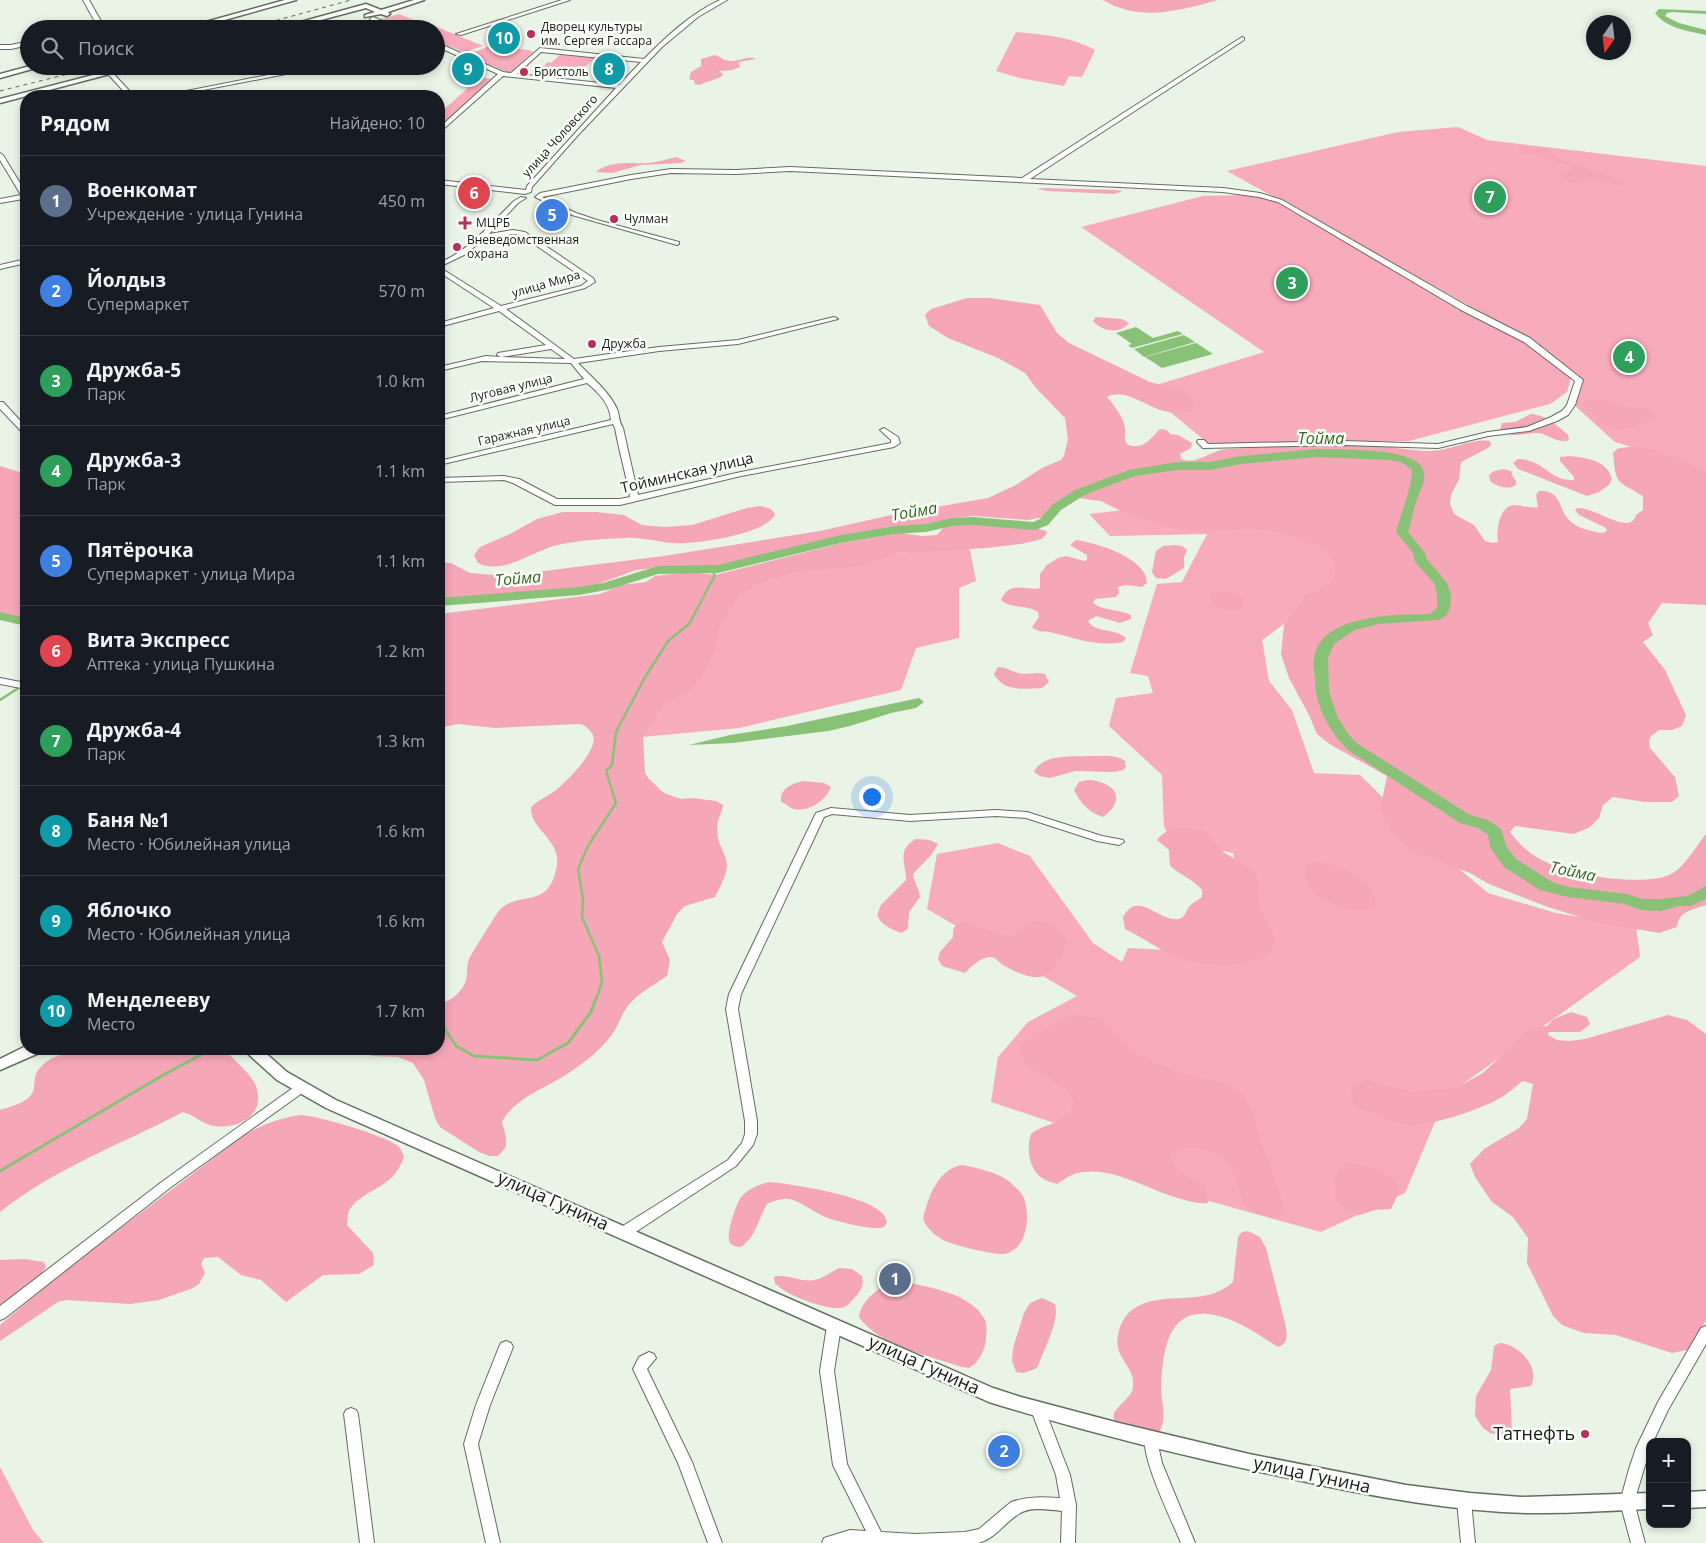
<!DOCTYPE html>
<html lang="ru">
<head>
<meta charset="utf-8">
<style>
	:root { --surface:#171b24; --page:#20242c; --text:#f1f3f6; --muted:#9ea1a6; --line:#363941; --accent:#b45309 }
	body { margin:0; font-family:"Open Sans",sans-serif; background:var(--page); color:var(--text) }
	.controls { position:absolute; right:15px; bottom:15px; display:grid; overflow:hidden; border-radius:10px; box-shadow:0 2px 8px #0003 }
	.controls button { width:45px; height:45px; display:grid; place-items:center; padding:0; border:0; border-bottom:1px solid var(--line); background:var(--surface); color:var(--text); font:25px sans-serif }
	.compass { position:absolute; left:1586px; top:15px; width:45px; height:45px; border-radius:50%; background:var(--surface); box-shadow:0 2px 8px #0003; rotate:194deg }
	.you { position:absolute; left:871px; top:796px; width:18px; height:18px; margin:-12px; border:4px solid #fff; border-radius:50%; background:#1a73e8; box-shadow:0 0 0 8px #1a73e833 }
	.badge { display:grid; place-items:center; width:32px; height:32px; border-radius:50%; background:var(--accent); color:#fff; font-size:16px; font-weight:700 }
	.pin { position:absolute; translate:-50% -50%; border:2px solid #fff; box-shadow:0 1px 5px #0006 }
	.list { margin:0; padding:0; list-style:none }
	h2 { display:flex; justify-content:space-between; align-items:center; height:65px; margin:0; padding:0 20px; font-size:21px }
	h2 small { font-size:16px; font-weight:400; color:var(--muted) }
	.list li { display:grid; grid-template-columns:32px 1fr auto; gap:15px; align-items:center; box-sizing:border-box; height:90px; padding:0 20px; border-top:1px solid var(--line) }
	.list b { display:block; font-size:19px; white-space:nowrap }
	.list p { margin:0; font-size:16px; white-space:nowrap; color:var(--muted) }
	.list em { font-size:16px; font-style:normal; color:var(--muted) }
	.icon { flex:none; width:28px; height:28px; fill:none; stroke:currentColor; stroke-width:2; stroke-linecap:round; stroke-linejoin:round }
	.map { position:relative; flex:none; width:1706px; height:1543px; overflow:hidden }
	.search { position:absolute; background:var(--surface); box-shadow:0 2px 8px #0003; left:20px; top:20px; width:425px; height:55px; display:flex; align-items:center; gap:12px; box-sizing:border-box; padding:0 18px; border-radius:28px; color:var(--muted); font-size:19px }
	.panel { position:absolute; background:var(--surface); box-shadow:0 2px 8px #0003; left:20px; top:90px; width:425px; height:965px; border-radius:20px }
	.map>svg:first-child { display:block }
	.green { fill:#f8abbb }
	.forest { fill:#f5a6b7 }
	.water { fill:#89c277 }
	.lines { fill:none; stroke-linecap:round; stroke-linejoin:round }
	.stream-far2 { stroke:#89c277; stroke-width:2 }
	.stream-far1 { stroke:#89c277; stroke-width:2.5 }
	.stream { stroke:#89c277; stroke-width:3 }
	.river { fill:#89c277; fill-rule:evenodd }
	.minor-casing { stroke:#646d61; stroke-width:2 }
	.major-casing { stroke:#646d61; stroke-width:3 }
	.minor { fill:#fff; fill-rule:evenodd }
	.major { fill:#fff; fill-rule:evenodd }
	.rail { stroke:#5f645d; stroke-width:1; stroke-dasharray:4 4; stroke-linecap:butt }
	.poi-dot { fill:#bb2d5d; stroke:#fafff9; stroke-width:2 }
	.labels { text-anchor:middle; stroke-width:5; stroke-linejoin:round; paint-order:stroke }
	.far-poi-label { font-size:12px; fill:#181b16; stroke:#fafff9; text-anchor:start }
	.far-street-label { font-size:12px; fill:#181b16; stroke:#fafff9 }
	.street-label { font-size:15px; fill:#181b16; stroke:#fafff9 }
	.water-label { font-size:16px; font-style:italic; fill:#31671d; stroke:#fafff9 }
	.near-street-label { font-size:18px; fill:#181b16; stroke:#fafff9 }
	.near-poi-label { font-size:18px; fill:#181b16; stroke:#fafff9; text-anchor:end }
</style>
</head>
<body>
<div class="map">
<svg width="1706" height="1543" viewBox="0 0 1706 1543">
	<rect width="100%" height="100%" fill="#e9f3e6"/>
	<!-- green -->
	<g class="green">
		<polygon points="399,14 416,21 420,20 483,46 464,52 436,41 436,29 405,29 381,19"/>
		<path d="M1016,32C1044,35 1070,36 1095,50L1082,77L1069,76L1064,86L1020,78L996,71Z"/>
		<polygon points="489,46 529,50 533,52 512,71 507,72 468,55"/>
		<polygon points="560,55 595,58 574,77 537,73 548,62 551,63"/>
		<polygon points="480,77 494,79 439,129 439,114"/>
		<polygon points="1458,127 1487,140 1706,166 1706,470 1615,442 1574,405 1581,379 1522,335 1227,171 1398,132"/>
		<polygon points="1249,195 1277,202 1521,340 1571,378 1567,392 1550,404 1409,441 1209,444 1141,388 1153,386 1264,352 1081,227 1203,196"/>
		<polygon points="1285,492 1372,560 1262,640 1269,681 1292,710 1314,773 1360,775 1434,848 1488,893 1556,913 1636,926 1640,957 1446,1096 1405,1193 1321,1232 1198,1198 1069,1128 991,1102 998,1057 1028,1022 1077,996 927,909 937,854 998,843 1030,856 1093,943 1122,962 1128,948 1206,952 1244,909 1233,853 1172,841 1164,827 1162,775 1109,726 1116,698 1153,693 1148,676 1130,673 1157,584 1182,582 1207,534 1110,536 1089,514"/>
		<polygon points="969,545 976,581 959,588 959,638 916,648 901,690 739,728 642,737 732,587 857,558"/>
		<polygon points="0,1467 33,1530 44,1543 0,1543"/>
	</g>
	<!-- forest -->
	<g class="forest">
		<path d="M1103,0H1218C1179,11 1139,22 1103,0Z"/>
		<path d="M715,55C721,57 724,61 731,61C741,61 747,55 756,59L739,62L740,67L732,70L719,71L723,74L721,77L699,85L694,84L695,81L689,79L691,72L701,66V59Z"/>
		<path d="M1521,147L1535,148L1552,152L1560,159L1621,180L1625,185H1617L1590,177C1577,181 1576,188 1561,177L1563,174L1571,170V167L1537,155L1519,154L1517,151Z"/>
		<path d="M676,157L686,161L681,163L641,165L612,173L596,172C610,160 632,164 649,163C658,162 667,159 676,157Z"/>
		<polygon points="1042,188 1115,190 1123,191 1114,194 1047,191 1037,189"/>
		<path d="M967,298H990L1040,305L1057,333L1069,343L1150,382L1186,392L1194,403L1192,411C1183,413 1173,413 1164,411C1147,407 1124,387 1107,397C1114,405 1125,419 1125,430C1126,436 1122,439 1128,445C1144,450 1150,439 1160,429L1167,430L1170,434L1178,435L1192,443L1191,448L1180,454L1181,459C1197,466 1212,449 1228,449C1272,447 1318,442 1362,444C1385,445 1407,451 1430,451C1451,451 1470,438 1490,441L1491,445L1488,448L1461,462L1459,479L1451,495L1450,504L1454,514L1474,525L1485,541L1493,543L1498,542C1496,531 1499,506 1514,505C1522,505 1530,509 1538,507L1536,495L1539,491C1562,490 1558,508 1568,519C1574,526 1583,529 1592,531C1598,533 1602,534 1607,531L1606,528L1579,515L1575,510L1577,508C1593,506 1631,537 1636,515L1643,510V496C1616,480 1616,485 1613,453L1617,449C1647,441 1678,460 1706,470V605L1662,603L1648,623L1653,635L1643,642L1665,670L1686,715L1682,726L1672,730H1659L1651,736L1649,741L1650,748L1675,777L1679,796L1672,802H1645L1613,797L1603,805L1599,818L1590,827L1574,834L1515,826L1510,832C1520,846 1532,856 1548,863C1573,876 1646,887 1671,874C1683,869 1697,845 1706,834V905C1693,910 1678,911 1677,927L1659,933L1596,922L1548,907L1489,884L1470,873L1414,852L1405,845L1391,832L1380,810L1387,776L1331,745L1317,734L1309,715L1289,678L1281,654L1284,625L1305,596L1325,587L1334,578L1336,562L1323,548L1281,532L1253,529L1198,532L1179,530L1121,511L1101,501L1078,498L1050,516L1028,520L974,516L955,518L722,567H665L636,570L579,591L516,600L439,605V562L451,563L470,573L505,576L664,556L820,531L896,514L988,498L1014,486L1042,468L1061,460L1064,456L1068,439L1065,418L1036,388L1025,373L998,358L948,338L929,326L925,315L931,309Z"/>
		<path d="M1096,317L1122,319L1129,323C1120,335 1101,331 1093,321Z"/>
		<polygon points="1602,400 1623,406 1647,409 1653,412 1655,416 1650,420 1633,427 1620,430 1612,429 1599,423 1596,416 1585,409 1583,404 1585,401"/>
		<path d="M1531,414C1546,415 1557,425 1568,435L1569,440C1558,444 1549,435 1539,433C1526,432 1511,440 1500,430L1502,423L1515,422Z"/>
		<path d="M1570,456C1587,458 1607,460 1612,479L1609,485L1599,492L1587,496L1518,469L1513,463L1518,459C1546,460 1549,482 1574,480V477L1560,461V457Z"/>
		<polygon points="0,466 26,474 26,621 0,613"/>
		<path d="M1504,469L1511,471L1513,477L1516,481V485C1508,490 1497,487 1490,481L1489,475L1494,471Z"/>
		<path d="M760,506L771,509L775,514C768,534 693,545 672,543C657,542 641,537 626,538C603,539 580,540 558,545C533,550 504,576 478,563L474,555L480,547L510,534L537,519L563,512H596L624,515L642,525L665,527L692,525L747,508Z"/>
		<path d="M967,524C992,523 1022,522 1046,531L1047,533L1042,539L1021,544L986,548L898,553L861,566L797,572L767,580L740,593L718,631V639L714,653L697,684L691,689L663,706L643,736L645,773L649,779L664,793L681,799L692,798L716,801L723,805C722,813 717,820 717,828C717,843 722,847 726,859C730,871 720,886 715,897L685,906L677,914L662,942L670,960L667,976C654,985 638,993 628,1006C622,1013 619,1023 615,1030C605,1046 588,1060 573,1070C550,1087 516,1096 502,1122L506,1137V1147L498,1156H490L479,1152L440,1127L435,1118L424,1080L413,1063L398,1057L372,1056L358,1049H439V1004C450,1002 463,991 466,980C468,973 466,964 470,957C478,943 487,929 496,915C514,886 550,915 557,864C560,839 530,830 531,807C538,800 548,796 556,790C567,781 604,745 591,732C587,727 584,724 578,724L495,728L458,724L439,728V614L600,594L622,585L646,582L655,576L690,572L715,575L842,543L901,533L922,536L937,535L944,527Z"/>
		<path d="M1076,540C1097,543 1147,558 1147,583L1142,587L1126,585L1118,587L1119,593L1116,597L1095,599L1093,603C1103,611 1119,609 1131,615V619L1120,623L1096,616L1088,621C1094,633 1116,628 1126,638L1123,642C1098,647 1078,639 1054,633C1046,630 1040,634 1032,627L1039,617L1038,612C1026,604 1010,609 1001,600C1010,579 1026,592 1040,588V574L1047,565L1058,558L1066,556L1084,561L1087,560V555L1070,545Z"/>
		<polygon points="1175,545 1182,546 1187,550 1184,557 1184,568 1166,579 1156,578 1152,572 1156,551 1163,546"/>
		<polygon points="1222,591 1238,594 1244,601 1242,607 1237,611 1228,611 1212,603 1210,598 1212,594"/>
		<path d="M998,667C1007,667 1014,673 1023,674C1031,674 1037,672 1045,674L1049,682L1042,688C1025,689 1003,692 994,674Z"/>
		<path d="M1091,756C1102,756 1116,754 1125,761L1126,767L1123,770L1114,772L1075,771L1050,778L1040,776L1034,772C1043,753 1073,757 1091,756Z"/>
		<path d="M1087,780C1113,781 1129,798 1103,817C1090,813 1080,803 1074,790L1079,782Z"/>
		<path d="M803,781L824,783L831,787C826,801 807,814 791,808C788,806 784,803 781,801C780,788 792,784 803,781Z"/>
		<path d="M1185,827L1204,831L1223,852L1245,865L1257,876L1259,883L1258,896L1260,909L1275,937V945C1262,973 1197,966 1173,956C1157,948 1142,937 1125,929L1123,917C1138,889 1158,922 1179,919C1185,918 1186,911 1189,907C1192,903 1198,900 1202,897V890C1194,880 1181,875 1170,866L1169,850L1157,840C1164,830 1174,829 1185,827Z"/>
		<path d="M916,839L930,840L938,844L931,855L913,874C914,883 919,887 920,897L909,912L908,929L901,933C890,928 882,926 877,915L881,905L906,880C906,862 896,850 916,839Z"/>
		<path d="M1313,861C1334,865 1376,877 1375,904C1362,918 1326,904 1314,892C1309,887 1307,881 1304,875L1308,862Z"/>
		<path d="M1031,921C1048,921 1062,927 1067,943C1053,982 1038,985 1003,965C998,962 996,957 991,957C980,957 972,966 965,973L942,966L938,959L940,952L953,937V930L957,923C975,918 993,939 1011,935C1020,933 1024,925 1031,921Z"/>
		<path d="M1571,1012L1587,1017L1590,1024L1580,1032H1549L1548,1035L1557,1040L1570,1041L1585,1039L1668,1015L1687,1020L1706,1034V1320L1691,1349L1672,1353L1616,1335L1584,1333L1562,1325L1553,1316L1527,1263L1528,1238L1513,1217L1492,1202L1475,1177L1470,1164L1484,1149L1519,1128L1527,1119L1533,1084L1523,1081C1517,1085 1511,1091 1505,1095C1486,1108 1432,1126 1409,1125C1395,1124 1378,1116 1365,1110C1352,1104 1348,1097 1353,1084L1367,1080L1412,1092L1456,1088L1483,1073L1531,1028L1547,1026L1554,1019Z"/>
		<path d="M1078,1015L1102,1019L1133,1050L1153,1062L1182,1074L1221,1082L1238,1090L1248,1103L1252,1113L1265,1153L1283,1202L1282,1213L1279,1217C1265,1217 1253,1214 1244,1203C1241,1198 1240,1190 1238,1185C1230,1160 1222,1151 1195,1148C1187,1147 1175,1149 1170,1155C1172,1173 1193,1177 1205,1187L1208,1198V1203C1200,1204 1193,1202 1185,1200C1149,1192 1112,1163 1074,1174C1068,1176 1062,1181 1057,1184C1052,1182 1046,1181 1042,1178C1029,1169 1026,1148 1031,1134C1047,1121 1067,1126 1074,1102C1070,1094 1066,1089 1059,1084C1040,1071 994,1054 1036,1034C1051,1027 1062,1018 1078,1015Z"/>
		<path d="M98,1049H224C232,1058 250,1073 255,1084C268,1113 240,1130 214,1126C204,1125 194,1115 183,1112C122,1144 55,1168 0,1212V1110C12,1106 33,1102 34,1087C35,1080 34,1075 39,1069C52,1052 79,1051 98,1049Z"/>
		<path d="M302,1115C318,1116 388,1136 399,1147C401,1149 403,1154 404,1157C392,1191 365,1187 350,1209C347,1213 348,1220 347,1225L373,1253L374,1265L359,1274L323,1275L286,1302L261,1280L241,1275L218,1257L204,1258L201,1264L205,1273L199,1284L193,1288L159,1300L130,1304L66,1300L58,1302L0,1341V1325L65,1270L244,1135C262,1125 281,1117 302,1115Z"/>
		<path d="M1352,1163C1380,1169 1412,1175 1391,1209L1375,1210L1360,1215L1348,1211L1339,1204L1335,1199V1180L1342,1164Z"/>
		<path d="M963,1165C980,1169 1000,1172 1013,1185C1016,1188 1021,1192 1023,1196C1031,1213 1028,1251 1004,1254C995,1255 957,1246 948,1242C940,1239 929,1231 925,1223C922,1218 924,1213 926,1208C931,1190 942,1167 963,1165Z"/>
		<path d="M769,1182C793,1184 863,1195 881,1212C884,1214 886,1219 887,1222L884,1227C872,1231 841,1222 828,1218C816,1214 805,1204 793,1200C784,1197 776,1200 767,1204C758,1219 756,1237 741,1247C737,1247 733,1246 730,1243C725,1235 736,1205 741,1197C748,1189 758,1185 769,1182Z"/>
		<path d="M1248,1231L1260,1237L1266,1248L1286,1327C1287,1337 1288,1343 1278,1347C1263,1338 1247,1326 1231,1320C1173,1298 1163,1338 1161,1387C1161,1402 1168,1418 1159,1432C1149,1434 1139,1430 1129,1427C1097,1418 1123,1406 1131,1393C1133,1391 1133,1386 1133,1382C1133,1371 1123,1362 1119,1351C1114,1338 1121,1318 1132,1310C1162,1288 1204,1309 1233,1282L1238,1237L1242,1232Z"/>
		<polygon points="24,1259 44,1262 46,1267 38,1278 0,1307 0,1260"/>
		<path d="M839,1268L852,1269L862,1276C864,1284 861,1292 855,1297C851,1302 846,1308 840,1308C823,1309 785,1295 775,1283L774,1277C788,1273 800,1283 814,1280C822,1279 831,1272 839,1268Z"/>
		<path d="M892,1281H899C925,1286 972,1293 985,1320C988,1326 986,1333 986,1339C985,1351 979,1362 969,1368L962,1367C930,1356 879,1346 859,1317C861,1301 878,1288 892,1281Z"/>
		<path d="M1042,1298L1055,1304C1060,1320 1043,1352 1037,1368L1024,1373L1016,1372L1012,1361L1013,1348L1024,1313L1030,1303Z"/>
		<path d="M1500,1343C1519,1345 1540,1366 1531,1386L1510,1389L1512,1433L1506,1436L1490,1433L1483,1428L1475,1416L1476,1396L1491,1370L1494,1346Z"/>
	</g>
	<!-- water -->
	<g class="water">
		<path d="M1659,9L1706,11V14L1672,12L1667,13L1665,16L1679,23L1706,30V35C1688,31 1666,28 1655,13Z"/>
		<polygon points="1136,327 1153,338 1178,331 1183,334 1132,348 1128,345 1132,344 1116,333"/>
		<polygon points="1184,335 1195,342 1144,357 1134,349"/>
		<polygon points="1196,343 1213,354 1162,368 1145,357"/>
		<polygon points="919,698 924,702 916,708 891,713 850,726 828,731 733,743 689,745 730,735 787,726"/>
	</g>
	<g class="lines">
		<!-- stream-far2 -->
		<polyline class="stream-far2" points="710,570 715,575 713,579"/>
		<!-- stream-far1 -->
		<g class="stream-far1">
			<polyline points="0,700 17,689"/>
			<polyline points="596,1000 602,982 599,956 582,917 583,899 578,869 588,846 616,803 606,771 612,765 616,732 644,679 668,641 689,624 714,577"/>
		</g>
		<!-- stream -->
		<g class="stream">
			<polyline points="439,1024 443,1026 456,1046 474,1056 537,1060 568,1043 591,1012 596,998"/>
			<polyline points="0,1171 165,1074 212,1049"/>
		</g>
		<!-- river -->
		<g class="river">
			<path d="M1317,449C1337,450 1422,446 1424,473C1425,483 1422,486 1419,494C1414,506 1412,520 1408,532L1425,553L1426,558L1447,583L1451,595L1450,608L1446,616L1439,620L1378,624L1355,630L1335,643L1328,658L1329,692L1338,718L1349,735L1358,744L1470,815L1488,820L1501,829L1506,846L1516,859L1552,882L1568,887L1627,894L1642,899H1660L1688,896L1706,886V899L1691,906H1679L1660,911L1640,910L1625,904L1568,897L1540,890L1504,867L1490,847L1488,835L1478,828L1460,823L1348,750C1329,731 1315,706 1315,679C1314,672 1313,665 1314,659C1320,613 1397,615 1430,614L1437,608V595L1434,583L1415,562L1413,553L1396,532C1401,513 1412,488 1412,470L1401,462L1388,460L1317,457L1241,464L1210,470H1177L1135,476L1097,490L1083,496L1061,510L1048,525L1035,530L973,525L952,526L926,532L895,534L841,543L718,573L658,574L611,589L579,595L439,606V598L579,587L603,583L658,566L718,565L841,535L895,526L926,524L952,518L973,517L1033,522L1040,519L1053,504L1075,490L1129,470L1177,462H1210L1241,456Z"/>
			<polygon points="0,612 26,618 26,626 0,620"/>
		</g>
		<defs>
			<g id="minor">
				<path d="M83,0H89L102,23L110,29C95,29 90,11 83,0Z"/>
				<polygon points="562,0 570,0 461,35 456,34"/>
				<path d="M720,0H727L698,17L662,47L579,134L532,187L531,192L525,194L439,184V180L526,190L527,186L616,88L503,76L439,133V128L498,74L436,46V42L503,72L511,73L540,48L644,59C667,36 690,14 720,0ZM541,52L641,62L619,85L517,74Z"/>
				<polygon points="373,17 400,28 401,29 393,29 371,20 370,19"/>
				<polygon points="1242,37 1244,38 1244,40 1030,179 1223,188 1260,193 1282,200 1467,306 1530,338 1583,380 1575,405 1568,415 1557,421 1529,431 1488,436 1438,448 1344,445 1203,448 1197,442 1198,440 1204,440 1208,444 1344,441 1438,444 1488,432 1527,427 1551,417 1562,411 1567,405 1575,381 1524,342 1461,310 1278,202 1259,197 1223,192 790,171 736,174 671,173 631,179 542,197 576,213 597,220 679,242 679,244 677,245 572,215 535,197 540,193 631,175 671,169 736,170 790,167 1022,178"/>
				<polygon points="29,41 29,45 11,49 0,49 0,45 11,45"/>
				<polygon points="314,66 327,66 172,96 161,96"/>
				<polygon points="108,72 112,72 134,96 128,96 108,74"/>
				<polygon points="0,153 3,155 26,193 26,200 23,199 0,203 0,199 21,195 0,160"/>
				<path d="M521,197L526,198L518,203L489,234L513,230L525,232L593,278L595,282L585,288L506,309L574,359L659,347L738,340L834,317L838,319L738,344L659,351L578,363C591,377 609,391 617,409C620,416 618,420 623,428L638,495L741,472L891,443V440L880,430L884,428L898,437L900,443L894,447L741,476L620,505H555L513,483L504,480L439,482V478L504,476L519,479L557,499H620L630,497C626,474 619,451 615,428L613,424L439,465V461L611,420C610,404 599,393 587,383L439,420V416L584,379L571,363L482,361L439,371V367L486,356L501,357L497,355L498,353L546,345L499,311L439,327V323L494,308L439,272V263C470,250 490,224 514,201ZM513,234L521,235L588,281L581,286L501,306L439,267L464,255L484,239ZM551,349L565,359L501,357Z"/>
				<polygon points="26,259 26,263 0,269 0,265"/>
				<polygon points="0,402 3,402 26,427 26,433 23,433 0,409"/>
				<polygon points="0,678 26,683 26,689 0,684"/>
				<polygon points="831,808 910,815 996,810 1027,812 1102,836 1123,840 1124,842 1119,845 1097,841 1026,818 996,816 910,821 832,814 824,817 741,994 738,1009 757,1121 757,1134 753,1145 736,1166 628,1237 623,1238 618,1237 617,1233 618,1229 728,1160 742,1143 745,1134 745,1121 726,1009 729,994 815,815 816,813"/>
				<polygon points="301,1084 305,1085 307,1088 305,1091 171,1187 5,1318 0,1320 0,1306 163,1181 297,1085"/>
				<path d="M834,1320L839,1322L841,1326L834,1371L847,1464L881,1532L916,1534L965,1532L979,1529L1011,1502C1028,1496 1043,1497 1060,1498L1056,1475L1031,1410L1033,1406L1038,1404L1043,1406L1045,1410L1070,1475L1076,1505L1075,1543H1061L1062,1511C1049,1510 1030,1506 1019,1514C1004,1523 995,1539 978,1543H822L824,1538L850,1530L866,1531L833,1465L820,1371L827,1326L829,1322Z"/>
				<polygon points="1706,1326 1706,1344 1668,1410 1653,1442 1650,1442 1650,1449 1634,1502 1645,1543 1631,1543 1620,1502 1629,1469 1636,1448 1658,1402 1701,1328"/>
				<polygon points="506,1341 511,1343 513,1347 490,1405 478,1444 500,1543 486,1543 464,1444 476,1405 499,1347 501,1343"/>
				<polygon points="649,1352 654,1354 656,1358 647,1369 692,1462 722,1543 708,1543 678,1463 633,1369 639,1357"/>
				<polygon points="351,1408 356,1410 358,1414 374,1543 360,1543 344,1414 346,1410"/>
				<path d="M1151,1434L1156,1436L1162,1463L1195,1543H1181C1173,1523 1138,1452 1146,1436Z"/>
				<polygon points="1464,1494 1469,1496 1471,1501 1475,1543 1461,1543 1457,1501 1459,1496"/>
			</g>
			<g id="major">
				<polygon points="285,0 296,0 192,29 180,29"/>
				<polygon points="414,0 424,0 388,12 390,14 387,16 381,14 365,17 365,15 375,12 366,8 287,29 275,29 366,4 381,10"/>
				<polygon points="30,66 43,66 0,78 0,74"/>
				<polygon points="128,66 140,66 0,103 0,99"/>
				<polygon points="26,1046 26,1049 41,1049 39,1053 0,1070 0,1059"/>
				<path d="M245,1049H261L287,1072L336,1100L993,1388L1021,1397L1119,1423L1249,1454L1406,1485L1470,1493L1521,1497L1650,1493V1509C1601,1511 1551,1515 1502,1512C1426,1507 1350,1492 1275,1475C1178,1455 1083,1431 989,1402L326,1108L277,1080L247,1053Z"/>
				<polygon points="1706,1491 1706,1507 1687,1508 1687,1492"/>
			</g>
		</defs>
		<!-- minor casing -->
		<use href="#minor" class="minor-casing"/>
		<!-- major casing -->
		<use href="#major" class="major-casing"/>
		<!-- minor -->
		<use href="#minor" class="minor"/>
		<!-- major -->
		<use href="#major" class="major"/>
		<!-- rail -->
		<g class="rail">
			<polyline points="245,29 351,0"/>
			<polyline points="0,91 100,66"/>
		</g>
	</g>
	<!-- markers -->
	<g class="poi-dot">
		<circle cx="531" cy="34" r="5"/>
		<circle cx="524" cy="72" r="5"/>
		<circle cx="614" cy="219" r="5"/>
		<path d="M462.5 215.5h5v5h5v5h-5v5h-5v-5h-5v-5h5z"/>
		<circle cx="457" cy="247" r="5"/>
		<circle cx="592" cy="344" r="5"/>
		<circle cx="1585" cy="1434" r="5"/>
	</g>
	<g class="labels">
		<!-- far-poi labels -->
		<g class="far-poi-label">
			<text x="541" y="31">Дворец культуры<tspan x="541" dy="14">им. Сергея Гассара</tspan></text>
			<text x="534" y="76">Бристоль</text>
			<text x="624" y="223">Чулман</text>
			<text x="476" y="227">МЦРБ</text>
			<text x="467" y="244">Вневедомственная<tspan x="467" dy="14">охрана</tspan></text>
			<text x="602" y="348">Дружба</text>
		</g>
		<!-- far-street labels -->
		<g class="far-street-label">
			<text transform="translate(560 136) rotate(-48)" y="4">улица Чоловского</text>
			<text transform="translate(546 284) rotate(-16)" y="4">улица Мира</text>
			<text transform="translate(511 388) rotate(-14)" y="4">Луговая улица</text>
			<text transform="translate(524 431) rotate(-13)" y="4">Гаражная улица</text>
		</g>
		<!-- street labels -->
		<g class="street-label">
			<text transform="translate(687 473) rotate(-13)" y="5">Тойминская улица</text>
		</g>
		<!-- water labels -->
		<g class="water-label">
			<text x="1321" y="444">Тойма</text>
			<text transform="translate(914 511) rotate(-10)" y="6">Тойма</text>
			<text transform="translate(518 578) rotate(-5)" y="6">Тойма</text>
			<text transform="translate(1573 871) rotate(12)" y="6">Тойма</text>
		</g>
		<!-- near-street labels -->
		<g class="near-street-label">
			<text transform="translate(553 1201) rotate(24)" y="6">улица Гунина</text>
			<text transform="translate(924 1365) rotate(24)" y="6">улица Гунина</text>
			<text transform="translate(1312 1475) rotate(12)" y="6">улица Гунина</text>
		</g>
		<!-- near-poi labels -->
		<g class="near-poi-label">
			<text x="1575" y="1440">Татнефть</text>
		</g>
	</g>
</svg>
<div class="controls">
<button>+</button>
<button>−</button>
</div>
<svg class="compass" viewBox="-18 -18 36 36"><path d="M0-13l5 13h-10z" fill="#e53935"/><path d="M0 13l5-13h-10z" fill="#9ea1a6"/></svg>
<div class="you"></div>
<div class="pin badge" style="left:895px;top:1279px;background:#5c6f8a">1</div>
<div class="pin badge" style="left:1004px;top:1451px;background:#3f7fe0">2</div>
<div class="pin badge" style="left:1292px;top:283px;background:#2e9e5b">3</div>
<div class="pin badge" style="left:1629px;top:357px;background:#2e9e5b">4</div>
<div class="pin badge" style="left:552px;top:215px;background:#3f7fe0">5</div>
<div class="pin badge" style="left:474px;top:193px;background:#e0444e">6</div>
<div class="pin badge" style="left:1490px;top:197px;background:#2e9e5b">7</div>
<div class="pin badge" style="left:609px;top:69px;background:#0f9aa8">8</div>
<div class="pin badge" style="left:468px;top:69px;background:#0f9aa8">9</div>
<div class="pin badge" style="left:504px;top:38px;background:#0f9aa8">10</div>
<div class="search"><svg class="icon" aria-label="search" viewBox="0 0 24 24"><circle cx="10" cy="10" r="6"/><path d="M15 15l6 6"/></svg>Поиск</div>
<section class="panel">
<h2>Рядом<small>Найдено: 10</small></h2>
<ul class="list">
<li><span class="badge" style="background:#5c6f8a">1</span><div><b>Военкомат</b><p>Учреждение · улица Гунина</p></div><em>450 m</em></li>
<li><span class="badge" style="background:#3f7fe0">2</span><div><b>Йолдыз</b><p>Супермаркет</p></div><em>570 m</em></li>
<li><span class="badge" style="background:#2e9e5b">3</span><div><b>Дружба-5</b><p>Парк</p></div><em>1.0 km</em></li>
<li><span class="badge" style="background:#2e9e5b">4</span><div><b>Дружба-3</b><p>Парк</p></div><em>1.1 km</em></li>
<li><span class="badge" style="background:#3f7fe0">5</span><div><b>Пятёрочка</b><p>Супермаркет · улица Мира</p></div><em>1.1 km</em></li>
<li><span class="badge" style="background:#e0444e">6</span><div><b>Вита Экспресс</b><p>Аптека · улица Пушкина</p></div><em>1.2 km</em></li>
<li><span class="badge" style="background:#2e9e5b">7</span><div><b>Дружба-4</b><p>Парк</p></div><em>1.3 km</em></li>
<li><span class="badge" style="background:#0f9aa8">8</span><div><b>Баня №1</b><p>Место · Юбилейная улица</p></div><em>1.6 km</em></li>
<li><span class="badge" style="background:#0f9aa8">9</span><div><b>Яблочко</b><p>Место · Юбилейная улица</p></div><em>1.6 km</em></li>
<li><span class="badge" style="background:#0f9aa8">10</span><div><b>Менделееву</b><p>Место</p></div><em>1.7 km</em></li>
</ul>
</section>
</div>
</body>
</html>
